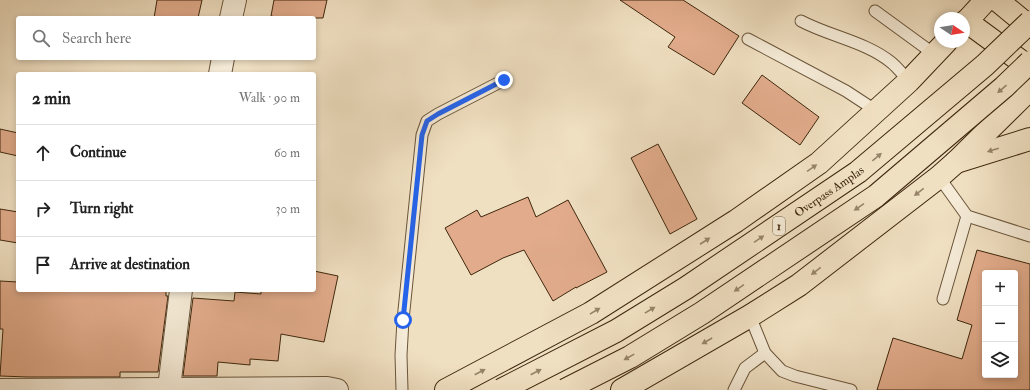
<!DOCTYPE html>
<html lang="en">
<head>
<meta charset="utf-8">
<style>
	:root { --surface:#fff; --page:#f2f2f2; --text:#222; --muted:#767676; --line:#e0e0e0 }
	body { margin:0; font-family:"IM FELL Double Pica",serif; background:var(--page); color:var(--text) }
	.controls { position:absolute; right:12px; bottom:12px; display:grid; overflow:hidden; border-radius:4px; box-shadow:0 2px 6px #0003 }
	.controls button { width:36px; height:36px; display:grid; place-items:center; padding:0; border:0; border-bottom:1px solid var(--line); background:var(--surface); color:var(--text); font:20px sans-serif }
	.compass { position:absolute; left:934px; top:12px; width:36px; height:36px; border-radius:50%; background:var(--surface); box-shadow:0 2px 6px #0003; rotate:102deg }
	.stop { position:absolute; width:12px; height:12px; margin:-9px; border:3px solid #2563eb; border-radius:50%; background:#fff }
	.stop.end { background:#2563eb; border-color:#fff; box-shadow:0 1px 4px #0008 }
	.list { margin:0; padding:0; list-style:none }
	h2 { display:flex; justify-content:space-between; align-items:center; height:52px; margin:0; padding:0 16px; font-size:17px }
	h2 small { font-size:13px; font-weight:400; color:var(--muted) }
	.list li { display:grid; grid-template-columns:26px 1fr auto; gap:12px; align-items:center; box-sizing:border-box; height:56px; padding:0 16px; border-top:1px solid var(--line) }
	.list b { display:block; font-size:15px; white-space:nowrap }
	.list em { font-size:13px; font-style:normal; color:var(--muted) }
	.icon { flex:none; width:22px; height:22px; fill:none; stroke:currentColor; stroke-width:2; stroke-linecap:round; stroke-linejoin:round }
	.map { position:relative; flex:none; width:1030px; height:390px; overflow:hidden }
	.search { position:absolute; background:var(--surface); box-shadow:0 2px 6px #0003; left:16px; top:16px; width:300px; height:44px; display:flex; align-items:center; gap:10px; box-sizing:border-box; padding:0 14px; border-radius:4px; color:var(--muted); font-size:15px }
	.panel { position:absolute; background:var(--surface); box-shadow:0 2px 6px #0003; left:16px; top:72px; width:300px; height:220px; border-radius:4px }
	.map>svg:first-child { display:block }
	.building { fill:#e2ac8c; stroke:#3e270d; fill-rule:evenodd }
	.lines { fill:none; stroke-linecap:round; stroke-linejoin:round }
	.service-casing { stroke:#6a553a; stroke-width:13 }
	.minor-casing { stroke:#6a553a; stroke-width:24 }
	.trunk-casing { stroke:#3e270d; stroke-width:24 }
	.motorway-casing { stroke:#3e270d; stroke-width:24 }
	.service { stroke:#f5ebd7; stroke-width:11 }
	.minor { stroke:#f5ebd7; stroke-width:22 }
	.trunk { stroke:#f0e0c2; stroke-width:22 }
	.motorway { stroke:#f0e0c2; stroke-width:22 }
	.trunk-bridge-casing { stroke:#3e270d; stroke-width:24; stroke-linecap:butt }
	.trunk-bridge { stroke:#f0e0c2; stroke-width:22 }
	.oneway { fill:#978468 }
	.route { stroke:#2563eb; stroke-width:5 }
	.labels { text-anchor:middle; stroke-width:3; stroke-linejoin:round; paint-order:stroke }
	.shield { fill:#f5ebd7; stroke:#75624a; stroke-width:1 }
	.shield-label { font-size:11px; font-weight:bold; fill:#3e270d }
	.street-label { font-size:12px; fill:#3e270d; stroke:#f5ebd7 }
</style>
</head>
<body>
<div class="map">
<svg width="1030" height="390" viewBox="0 0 1030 390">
	<rect width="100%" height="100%" fill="#f0e0c2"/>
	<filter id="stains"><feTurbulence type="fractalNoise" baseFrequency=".005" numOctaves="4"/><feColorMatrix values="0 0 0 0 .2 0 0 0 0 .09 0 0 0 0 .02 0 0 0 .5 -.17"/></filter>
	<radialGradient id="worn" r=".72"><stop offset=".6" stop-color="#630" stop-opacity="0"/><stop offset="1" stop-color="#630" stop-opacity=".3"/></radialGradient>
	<!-- building -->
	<g class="building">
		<polygon points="157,0 202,0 198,18 154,18"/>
		<polygon points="274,0 327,0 323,18 282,18 271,16"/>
		<polygon points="620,0 683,0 739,36 714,75 668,47 675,37"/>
		<polygon points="762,75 819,117 800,145 742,103"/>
		<polygon points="0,129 18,133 18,156 0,152"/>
		<polygon points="658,144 697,219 670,234 631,158"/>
		<polygon points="528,197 536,217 568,200 607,272 576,288 576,287 553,301 524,250 503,258 471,275 445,228 477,210 481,217"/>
		<polygon points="0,209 18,212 18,243 0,240"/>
		<path d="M977,250L1030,264V390H877L893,338L962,359L972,325L957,320ZM985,273H1015V375H985Z"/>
		<polygon points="314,271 338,276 324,342 281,334 278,361 250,359 250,365 218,362 217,376 183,376 193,298 234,301 235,292 261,294 261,290 314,290"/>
		<polygon points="0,281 18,282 18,290 166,290 166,296 168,296 158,372 120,372 120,377 28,377 0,376 3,329 0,329"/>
	</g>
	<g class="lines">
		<defs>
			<g id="service">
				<polyline points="875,11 934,54"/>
				<path d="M801,21C829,36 867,42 892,63C898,68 903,75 909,81"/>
				<polyline points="748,39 846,91 875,110"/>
				<polyline points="939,177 967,216 1030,236"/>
				<polyline points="943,299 967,216"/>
				<polyline points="750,316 765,353 782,371 795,376 851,390"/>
				<polyline points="402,390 401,355 403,320 422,135 427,121 438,114 504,80"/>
				<polyline points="734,390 745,368 765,353"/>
			</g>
			<g id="minor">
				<polyline points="231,18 235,0"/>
				<polyline points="220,74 223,58"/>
				<polyline points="169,388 181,290"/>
				<polyline points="0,390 327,388 337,390"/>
			</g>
			<g id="trunk">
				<polyline points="964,24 986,0"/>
				<polyline points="446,390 591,313 736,221 819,163 909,81 946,42"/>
				<polyline points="622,390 750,316 799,285 939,177 956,162 1030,89"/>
			</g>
			<g id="motorway">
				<polyline points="997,0 1030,27"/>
				<polyline points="966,21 1030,68"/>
				<polyline points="956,162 1030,139"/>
			</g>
		</defs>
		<!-- service casing -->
		<use href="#service" class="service-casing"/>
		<!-- minor casing -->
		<use href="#minor" class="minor-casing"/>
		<!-- trunk casing -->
		<use href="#trunk" class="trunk-casing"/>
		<!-- motorway casing -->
		<use href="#motorway" class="motorway-casing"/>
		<!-- service -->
		<use href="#service" class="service"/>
		<!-- minor -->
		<use href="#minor" class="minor"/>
		<!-- trunk -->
		<use href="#trunk" class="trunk"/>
		<!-- motorway -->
		<use href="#motorway" class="motorway"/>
		<defs>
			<g id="trunk-bridge">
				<path id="s1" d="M501,390L616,331L686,288L858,172L985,65L1030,22"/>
				<polyline points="565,390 630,357 702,313 876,196 1004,87 1030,62"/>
			</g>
		</defs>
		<!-- trunk-bridge casing -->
		<use href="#trunk-bridge" class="trunk-bridge-casing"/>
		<!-- trunk-bridge -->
		<use href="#trunk-bridge" class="trunk-bridge"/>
	</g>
	<!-- one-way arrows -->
	<defs><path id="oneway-solid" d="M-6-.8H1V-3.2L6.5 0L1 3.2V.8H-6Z"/></defs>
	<g class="oneway">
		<use href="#oneway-solid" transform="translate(1002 89) rotate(139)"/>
		<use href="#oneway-solid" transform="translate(993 150) rotate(163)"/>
		<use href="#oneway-solid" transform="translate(877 157) rotate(-40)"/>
		<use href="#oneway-solid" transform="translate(812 168) rotate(-35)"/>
		<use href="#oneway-solid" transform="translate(919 192) rotate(142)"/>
		<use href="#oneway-solid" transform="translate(859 207) rotate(146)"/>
		<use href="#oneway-solid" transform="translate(759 239) rotate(-34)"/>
		<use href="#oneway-solid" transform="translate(705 241) rotate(-33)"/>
		<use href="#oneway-solid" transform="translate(816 271) rotate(142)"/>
		<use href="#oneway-solid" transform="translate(739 288) rotate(146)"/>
		<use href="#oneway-solid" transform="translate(650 310) rotate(-31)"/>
		<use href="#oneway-solid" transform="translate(595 311) rotate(-31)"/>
		<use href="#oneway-solid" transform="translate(707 341) rotate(150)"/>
		<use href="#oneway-solid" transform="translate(629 357) rotate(151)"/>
		<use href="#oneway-solid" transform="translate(480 372) rotate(-28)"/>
		<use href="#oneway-solid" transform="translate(536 372) rotate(-27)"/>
	</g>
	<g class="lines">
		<!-- route -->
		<polyline class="route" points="403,320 422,135 427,121 438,114 504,80"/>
	</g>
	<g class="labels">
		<!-- shield labels -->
		<rect class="shield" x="773" y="217" width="12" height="18" rx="3"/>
		<g class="shield-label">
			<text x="779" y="230">1</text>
		</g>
		<!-- street labels -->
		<g class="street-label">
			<text dy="4" stroke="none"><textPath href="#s1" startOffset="384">Overpass Amplas</textPath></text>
		</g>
	</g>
	<rect width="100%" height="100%" filter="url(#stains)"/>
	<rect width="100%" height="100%" fill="url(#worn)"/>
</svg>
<div class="controls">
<button>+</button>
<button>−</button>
<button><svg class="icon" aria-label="layers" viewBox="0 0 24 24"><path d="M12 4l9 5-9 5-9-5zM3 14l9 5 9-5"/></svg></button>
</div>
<svg class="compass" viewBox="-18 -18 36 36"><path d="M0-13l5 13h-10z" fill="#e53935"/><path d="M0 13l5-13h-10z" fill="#767676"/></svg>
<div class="stop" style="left:403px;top:320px"></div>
<div class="stop end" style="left:504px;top:80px"></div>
<div class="search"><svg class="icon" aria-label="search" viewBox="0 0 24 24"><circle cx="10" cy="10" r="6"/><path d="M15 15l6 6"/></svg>Search here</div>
<section class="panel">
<h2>2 min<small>Walk · 90 m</small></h2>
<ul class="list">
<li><svg class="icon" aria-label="ahead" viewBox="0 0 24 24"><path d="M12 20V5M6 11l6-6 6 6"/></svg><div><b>Continue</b></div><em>60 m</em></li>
<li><svg class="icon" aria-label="right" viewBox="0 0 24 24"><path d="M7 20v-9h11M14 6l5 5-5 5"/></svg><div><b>Turn right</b></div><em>30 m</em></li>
<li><svg class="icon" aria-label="arrive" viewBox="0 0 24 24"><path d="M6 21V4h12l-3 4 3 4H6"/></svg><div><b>Arrive at destination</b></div></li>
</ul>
</section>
</div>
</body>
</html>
